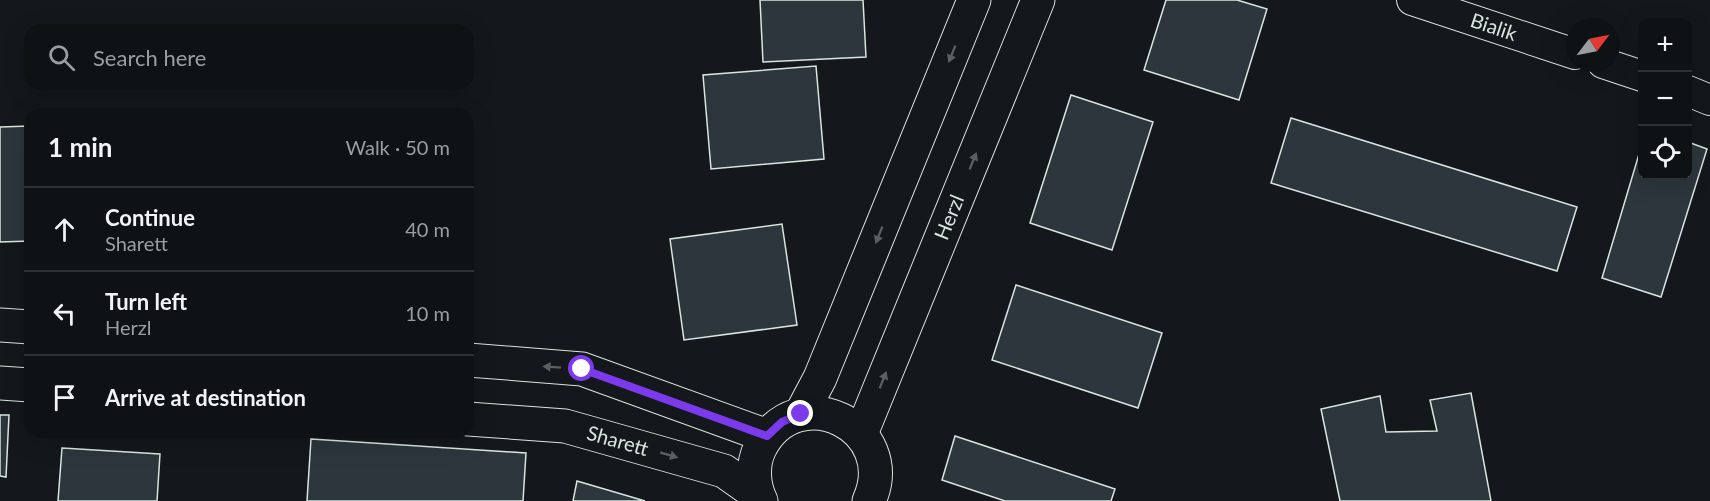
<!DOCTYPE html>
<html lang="en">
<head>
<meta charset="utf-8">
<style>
	:root { --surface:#0f1215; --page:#181b1e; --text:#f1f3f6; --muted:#9b9ea0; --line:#2f3234 }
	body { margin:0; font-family:Lato,sans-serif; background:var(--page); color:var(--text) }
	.controls { position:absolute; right:18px; top:18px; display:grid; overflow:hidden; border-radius:12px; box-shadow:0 6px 24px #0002 }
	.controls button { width:54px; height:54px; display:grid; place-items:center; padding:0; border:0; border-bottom:2px solid var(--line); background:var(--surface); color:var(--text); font:30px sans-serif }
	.compass { position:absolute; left:1566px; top:18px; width:54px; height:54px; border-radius:50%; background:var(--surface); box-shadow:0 6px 24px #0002; rotate:58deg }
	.stop { position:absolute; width:18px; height:18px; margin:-14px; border:4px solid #7c3aed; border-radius:50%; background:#fff }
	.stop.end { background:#7c3aed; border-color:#fff; box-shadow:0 2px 6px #0008 }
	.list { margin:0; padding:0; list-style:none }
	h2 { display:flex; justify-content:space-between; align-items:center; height:78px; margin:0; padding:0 24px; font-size:26px }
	h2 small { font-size:20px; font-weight:400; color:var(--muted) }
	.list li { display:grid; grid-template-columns:39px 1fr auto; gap:18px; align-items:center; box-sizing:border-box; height:84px; padding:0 24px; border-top:2px solid var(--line) }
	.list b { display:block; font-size:22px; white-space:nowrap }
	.list p { margin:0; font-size:20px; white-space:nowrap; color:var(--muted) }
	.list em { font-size:20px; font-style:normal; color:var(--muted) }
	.icon { flex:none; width:33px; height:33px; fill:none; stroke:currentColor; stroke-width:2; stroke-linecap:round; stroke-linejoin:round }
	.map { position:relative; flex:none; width:1710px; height:501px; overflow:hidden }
	.search { position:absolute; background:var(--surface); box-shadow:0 6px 24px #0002; left:24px; top:24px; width:450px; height:66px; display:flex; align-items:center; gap:15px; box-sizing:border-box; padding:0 21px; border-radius:18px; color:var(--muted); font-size:22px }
	.panel { position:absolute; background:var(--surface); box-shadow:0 6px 24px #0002; left:24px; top:108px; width:450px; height:330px; border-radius:18px }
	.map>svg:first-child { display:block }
	.building { fill:#2c363c; stroke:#d8e6dc; stroke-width:1.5 }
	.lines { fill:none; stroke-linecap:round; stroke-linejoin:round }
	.minor-casing { stroke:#d8e6dc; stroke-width:32 }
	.tertiary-casing { stroke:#d8e6dc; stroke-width:35 }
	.minor { stroke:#14181c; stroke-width:30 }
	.tertiary { stroke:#14181c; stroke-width:33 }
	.oneway { fill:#59605f }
	.route { stroke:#7c3aed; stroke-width:8 }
	.labels { text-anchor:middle; stroke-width:4.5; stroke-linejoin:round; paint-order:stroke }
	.street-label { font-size:20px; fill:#d8e6dc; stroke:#14181c }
</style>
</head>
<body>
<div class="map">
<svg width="1710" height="501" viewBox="0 0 1710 501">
	<rect width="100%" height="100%" fill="#14181c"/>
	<!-- building -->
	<g class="building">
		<polygon points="760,0 863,0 866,57 763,62"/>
		<polygon points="1166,0 1237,0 1267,9 1239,100 1144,70"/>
		<polygon points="816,66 824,159 711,169 703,75"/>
		<polygon points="1071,95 1153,122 1112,250 1030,223"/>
		<polygon points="1291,118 1577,207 1557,271 1271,183"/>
		<polygon points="29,126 30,241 0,242 0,127"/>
		<polygon points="1688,142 1707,149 1661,297 1602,278 1642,144 1642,176 1688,176"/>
		<polygon points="782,224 797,325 684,340 670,239"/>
		<polygon points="1016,285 1162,333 1138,408 992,360"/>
		<polygon points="1471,393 1491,501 1340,501 1321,409 1380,396 1386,432 1437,431 1430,400"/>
		<polygon points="0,415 9,415 6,477 0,476"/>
		<polygon points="955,436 1115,489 1111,501 1005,501 942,480"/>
		<polygon points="311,439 526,453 523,501 307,501"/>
		<polygon points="62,448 160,454 157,501 58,501"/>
		<polygon points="577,481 645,501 573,501"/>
	</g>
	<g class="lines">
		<defs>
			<g id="minor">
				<path id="s1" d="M1412,0L1575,54"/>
				<polyline points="1603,63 1642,76"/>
				<polyline points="1688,91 1710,100"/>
			</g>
			<g id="tertiary">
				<polyline points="0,325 30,327"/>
				<polyline points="468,360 582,369 767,436"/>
				<polyline points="0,383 30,385"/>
				<polyline points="801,414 820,378 974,0"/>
				<path id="s2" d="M468,419L565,426L724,471L758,495"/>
				<path id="s3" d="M861,434L1038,0"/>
				<path d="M761,501C753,485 752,464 760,448C798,375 902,428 869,501"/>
			</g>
		</defs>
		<!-- minor casing -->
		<use href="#minor" class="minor-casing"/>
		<!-- tertiary casing -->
		<use href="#tertiary" class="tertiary-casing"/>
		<!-- minor -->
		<use href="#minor" class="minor"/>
		<!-- tertiary -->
		<use href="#tertiary" class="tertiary"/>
	</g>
	<!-- one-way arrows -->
	<defs><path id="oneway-solid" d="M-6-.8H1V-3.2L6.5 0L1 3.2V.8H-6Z" transform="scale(1.5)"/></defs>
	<g class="oneway">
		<use href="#oneway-solid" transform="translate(952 54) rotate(112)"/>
		<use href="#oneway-solid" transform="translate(973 161) rotate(-68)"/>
		<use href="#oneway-solid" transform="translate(879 235) rotate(112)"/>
		<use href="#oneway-solid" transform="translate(552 367) rotate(-176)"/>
		<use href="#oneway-solid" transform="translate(883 380) rotate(-68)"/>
		<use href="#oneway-solid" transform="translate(669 455) rotate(16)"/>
	</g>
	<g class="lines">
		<!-- route -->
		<polyline class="route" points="582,369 767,436 782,422 801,414"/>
	</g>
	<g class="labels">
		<!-- street labels -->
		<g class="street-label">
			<text dy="7" stroke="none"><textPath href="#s1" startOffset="86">Bialik</textPath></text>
			<text dy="7" stroke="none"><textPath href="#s3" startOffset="234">Herzl</textPath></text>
			<text dy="7" stroke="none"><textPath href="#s2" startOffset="152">Sharett</textPath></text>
		</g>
	</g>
</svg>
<div class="controls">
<button>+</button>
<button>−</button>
<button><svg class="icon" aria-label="locate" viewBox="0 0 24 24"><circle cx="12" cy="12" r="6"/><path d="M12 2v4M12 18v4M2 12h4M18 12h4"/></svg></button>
</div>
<svg class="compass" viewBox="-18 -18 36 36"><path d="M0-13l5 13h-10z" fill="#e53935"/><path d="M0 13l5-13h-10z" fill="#9b9ea0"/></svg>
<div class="stop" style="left:582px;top:369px"></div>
<div class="stop end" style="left:801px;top:414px"></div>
<div class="search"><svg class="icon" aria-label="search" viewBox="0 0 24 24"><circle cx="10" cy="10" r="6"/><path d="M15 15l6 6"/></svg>Search here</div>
<section class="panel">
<h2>1 min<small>Walk · 50 m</small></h2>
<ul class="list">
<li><svg class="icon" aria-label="ahead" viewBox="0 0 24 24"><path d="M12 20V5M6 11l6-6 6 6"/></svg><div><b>Continue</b><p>Sharett</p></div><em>40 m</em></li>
<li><svg class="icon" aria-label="left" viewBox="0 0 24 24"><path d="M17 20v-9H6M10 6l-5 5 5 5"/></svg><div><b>Turn left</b><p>Herzl</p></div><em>10 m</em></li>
<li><svg class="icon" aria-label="arrive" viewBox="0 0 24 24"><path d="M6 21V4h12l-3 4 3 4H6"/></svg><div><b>Arrive at destination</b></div></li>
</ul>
</section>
</div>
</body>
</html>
